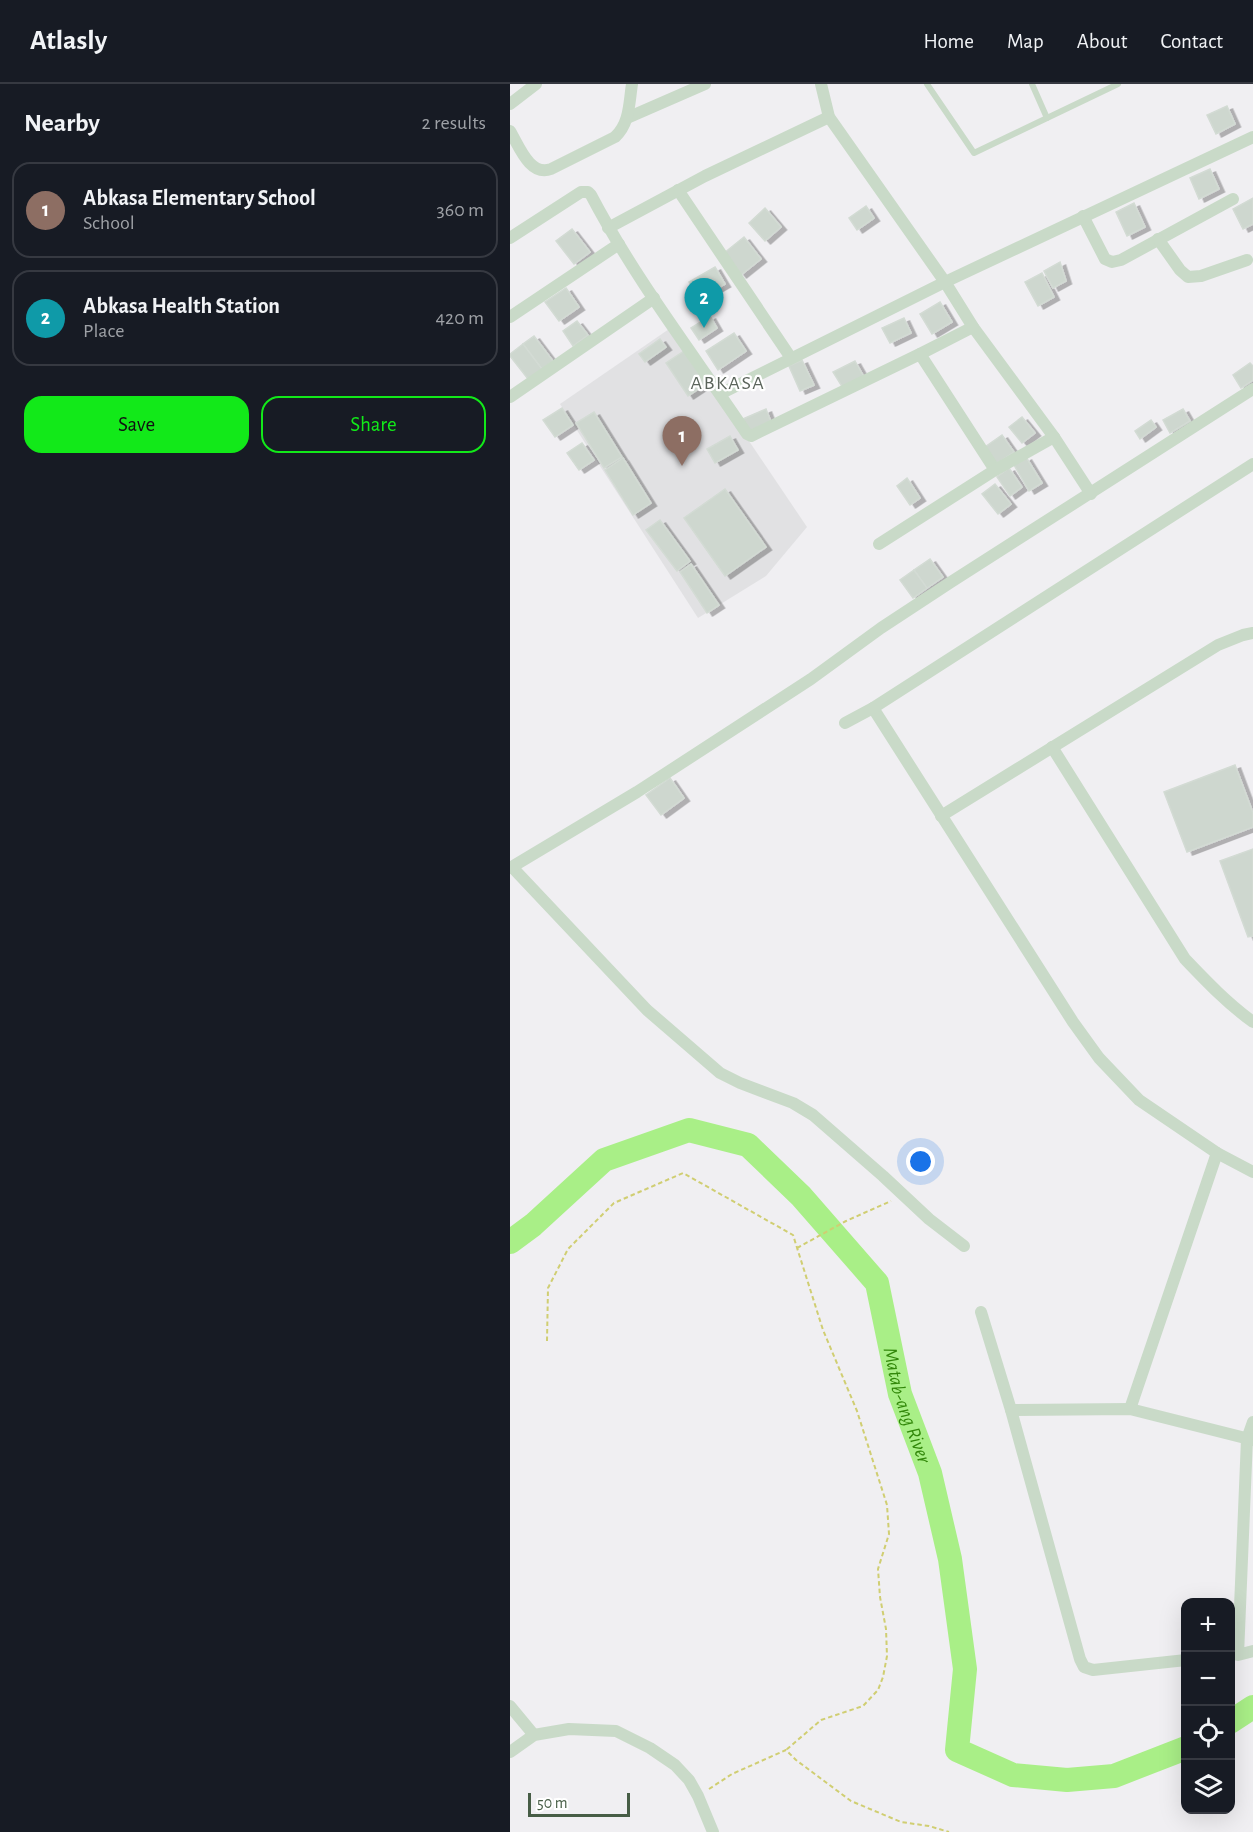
<!DOCTYPE html>
<html lang="en">
<head>
<meta charset="utf-8">
<style>
	:root { --surface:#171b24; --page:#242831; --text:#f1f3f6; --muted:#9ea1a6; --line:#363941; --accent:#12e919 }
	body { margin:0; font-family:"Alegreya Sans",sans-serif; background:var(--page); color:var(--text) }
	.controls { position:absolute; right:18px; bottom:18px; display:grid; overflow:hidden; border-radius:12px; box-shadow:0 6px 24px #0002 }
	.controls button { width:54px; height:54px; display:grid; place-items:center; padding:0; border:0; border-bottom:2px solid var(--line); background:var(--surface); color:var(--text); font:30px sans-serif }
	.scale { position:absolute; left:18px; bottom:15px; width:102px; box-sizing:border-box; padding-left:6px; border:3px solid #475d46; border-top:0; font-size:16px; line-height:21px; white-space:nowrap; color:#475d46; -webkit-text-stroke:4px #fff; paint-order:stroke }
	.you { position:absolute; left:411px; top:1078px; width:21px; height:21px; margin:-15px; border:4px solid #fff; border-radius:50%; background:#1a73e8; box-shadow:0 0 0 9px #1a73e833 }
	.badge { display:grid; place-items:center; width:39px; height:39px; border-radius:50%; background:var(--accent); color:#fff; font-size:20px; font-weight:700 }
	.pin { position:absolute; translate:-50% -50px; filter:drop-shadow(0 2px 3px #0008) }
	.pin::after { content:''; position:absolute; top:32px; width:21px; height:18px; background:inherit; clip-path:polygon(0 0,100% 0,50% 100%) }
	.list { margin:0; padding:0; list-style:none }
	h2 { display:flex; justify-content:space-between; align-items:center; height:78px; margin:0; padding:0 24px; font-size:26px }
	h2 small { font-size:20px; font-weight:400; color:var(--muted) }
	.list li { display:grid; grid-template-columns:39px 1fr auto; gap:18px; align-items:center; box-sizing:border-box; height:96px; margin:0 12px 12px; padding:0 12px; border:2px solid var(--line); border-radius:18px }
	.list b { display:block; font-size:22px; white-space:nowrap }
	.list p { margin:0; font-size:20px; white-space:nowrap; color:var(--muted) }
	.list em { font-size:20px; font-style:normal; color:var(--muted) }
	.actions { display:flex; gap:12px; padding:18px 24px }
	.actions a { flex:1; padding:14px 0; border:2px solid var(--accent); border-radius:18px; text-align:center; font-size:21px; color:var(--accent) }
	.actions .main { background:var(--accent); color:#111 }
	.icon { flex:none; width:33px; height:33px; fill:none; stroke:currentColor; stroke-width:2; stroke-linecap:round; stroke-linejoin:round }
	.map { position:relative; flex:none; width:743px; height:1748px; overflow:hidden }
	header { display:flex; align-items:center; gap:36px; box-sizing:border-box; height:84px; padding:0 30px; background:var(--surface); border-bottom:2px solid var(--line) }
	header strong { font-size:28px }
	nav { display:flex; gap:33px; margin-inline-start:auto; font-size:21px }
	main { display:flex }
	aside { flex:1; background:var(--surface) }
	.map>svg:first-child { display:block }
	.education { fill:#e1e1e3 }
	.lines { fill:none; stroke-linecap:round; stroke-linejoin:round }
	.river { stroke:#a9ef87; stroke-width:24 }
	.building { fill:#ced7cf; stroke:#d3dbd4; stroke-width:1.5; filter:url(#shadow) }
	.path { stroke:#d0ce72; stroke-width:2; stroke-dasharray:4.5 3; stroke-linecap:butt }
	.lane { stroke:#c9dac8; stroke-width:6 }
	.street { stroke:#c9dac8; stroke-width:12 }
	.labels { text-anchor:middle; stroke-width:4.5; stroke-linejoin:round; paint-order:stroke }
	.neighbourhood-label { font-size:20px; letter-spacing:1.5px; fill:#5b645b; stroke:#fff }
	.water-label { font-size:20px; font-style:italic; fill:#32880a; stroke:#fff }
</style>
</head>
<body>
<header>
<strong>Atlasly</strong>
<nav><a>Home</a><a>Map</a><a>About</a><a>Contact</a></nav>
</header>
<main>
<aside>
<h2>Nearby<small>2 results</small></h2>
<ul class="list">
<li><span class="badge" style="background:#8d6e63">1</span><div><b>Abkasa Elementary School</b><p>School</p></div><em>360 m</em></li>
<li><span class="badge" style="background:#0f9aa8">2</span><div><b>Abkasa Health Station</b><p>Place</p></div><em>420 m</em></li>
</ul>
<div class="actions"><a class="main">Save</a><a>Share</a></div>
</aside>
<div class="map">
<svg width="743" height="1748" viewBox="0 0 743 1748">
	<defs>
		<filter id="shadow"><feDropShadow dx="5.5" dy="3" stdDeviation="0" flood-color="#0004"/></filter>
	</defs>
	<rect width="100%" height="100%" fill="#f0eff2"/>
	<!-- education -->
	<polygon class="education" points="162,243 297,443 256,492 188,534 50,320"/>
	<g class="lines">
		<!-- river -->
		<g class="river">
			<path id="s1" d="M0,1158L23,1141L94,1076L179,1046L238,1061L291,1112L367,1199L390,1310L420,1389L440,1475L455,1585L447,1666L503,1691L557,1696L604,1692L676,1664"/>
			<polyline points="720,1638 743,1623"/>
		</g>
	</g>
	<!-- building -->
	<g class="building">
		<polygon points="717,22 725,40 706,50 697,31"/>
		<polygon points="700,85 709,105 689,115 680,94"/>
		<polygon points="743,114 743,140 733,145 723,125"/>
		<polygon points="624,119 635,143 617,152 606,128"/>
		<polygon points="356,122 364,134 347,146 339,134"/>
		<polygon points="255,124 271,143 255,157 239,139"/>
		<polygon points="62,145 80,168 64,180 46,157"/>
		<polygon points="234,153 251,175 231,191 214,169"/>
		<polygon points="550,178 556,197 543,204 534,187"/>
		<polygon points="205,183 215,200 189,215 179,198"/>
		<polygon points="532,189 544,213 528,222 515,198"/>
		<polygon points="56,204 69,223 49,237 35,218"/>
		<polygon points="430,218 442,238 422,250 410,230"/>
		<polygon points="200,232 207,244 189,256 181,244"/>
		<polygon points="394,234 401,249 380,259 372,244"/>
		<polygon points="67,237 78,251 63,262 53,247"/>
		<polygon points="224,249 236,267 208,286 196,267"/>
		<polygon points="24,252 43,277 32,285 13,260"/>
		<polygon points="150,255 156,263 135,278 129,270"/>
		<polygon points="13,260 32,285 18,295 0,272 0,270"/>
		<polygon points="174,267 196,300 178,312 156,279"/>
		<polygon points="292,276 304,301 290,307 279,282"/>
		<polygon points="345,277 354,293 333,304 323,288"/>
		<polygon points="740,279 743,282 743,296 731,304 723,291"/>
		<polygon points="52,324 63,341 45,353 33,336"/>
		<polygon points="256,325 261,338 239,348 233,335"/>
		<polygon points="673,325 680,337 660,349 653,336"/>
		<polygon points="84,328 112,373 94,384 66,339"/>
		<polygon points="512,333 525,349 512,359 499,343"/>
		<polygon points="641,336 646,343 630,355 625,347"/>
		<polygon points="492,351 504,368 486,380 475,363"/>
		<polygon points="220,352 228,366 205,379 197,365"/>
		<polygon points="72,359 84,376 69,386 57,369"/>
		<polygon points="516,373 532,399 519,407 504,381"/>
		<polygon points="113,374 141,419 123,431 95,386"/>
		<polygon points="499,384 512,403 500,412 487,393"/>
		<polygon points="397,394 410,414 400,421 387,402"/>
		<polygon points="485,400 501,420 488,430 472,410"/>
		<polygon points="215,405 256,463 215,492 174,434"/>
		<polygon points="150,436 180,477 167,487 136,446"/>
		<polygon points="420,475 433,493 417,504 404,486"/>
		<polygon points="181,480 209,521 197,529 170,488"/>
		<polygon points="404,486 417,504 403,514 390,496"/>
		<polygon points="725,681 743,729 743,743 677,768 654,708"/>
		<polygon points="160,694 174,714 151,731 136,711"/>
		<polygon points="743,765 743,852 738,853 710,777"/>
	</g>
	<g class="lines">
		<!-- path -->
		<g class="path">
			<polyline points="287,1164 336,1137 381,1117"/>
			<polyline points="37,1257 38,1204 58,1165 104,1119 173,1089 283,1151 313,1246 347,1327 377,1421 379,1450 368,1485 370,1513 376,1545 377,1572 373,1593 368,1606 353,1622 311,1636 276,1666"/>
			<polyline points="199,1705 222,1690 276,1666 286,1676 341,1717 391,1738 419,1742 439,1748"/>
		</g>
		<!-- lane -->
		<g class="lane">
			<polyline points="417,0 464,69 608,0"/>
			<polyline points="522,0 537,34"/>
		</g>
		<!-- street -->
		<g class="street">
			<polyline points="311,0 319,33 435,198 463,243 544,353 581,410"/>
			<polyline points="0,20 26,0"/>
			<polyline points="117,34 195,0"/>
			<path d="M0,47C9,62 20,93 41,85L105,53C120,39 119,19 122,0"/>
			<polyline points="168,106 281,274"/>
			<polyline points="573,132 595,175 602,178 611,176 723,115"/>
			<polyline points="98,144 195,92 319,33"/>
			<path d="M0,154L71,108H78L81,111C125,195 184,271 237,350L241,352L410,270L463,243"/>
			<polyline points="648,155 670,186 678,193 691,192 737,176"/>
			<polyline points="0,233 109,160"/>
			<polyline points="410,270 485,386"/>
			<polyline points="210,310 435,198 743,53"/>
			<polyline points="0,313 144,214"/>
			<polyline points="369,460 485,386 544,353"/>
			<polyline points="363,624 563,938 589,974 629,1016 707,1069 743,1088"/>
			<polyline points="335,639 363,624 743,380"/>
			<path d="M542,663L675,875C697,898 717,919 743,938"/>
			<polyline points="431,732 708,561 733,551 743,549"/>
			<polyline points="2,783 137,926 210,989 230,999 283,1019 303,1031 373,1092 419,1135 454,1162"/>
			<polyline points="0,784 127,708 301,595 371,544 441,498 743,305"/>
			<polyline points="471,1228 501,1326"/>
			<polyline points="620,1325 707,1069"/>
			<polyline points="743,1338 737,1355 728,1571 743,1567"/>
			<polyline points="676,1576 583,1586 574,1583 570,1575 501,1326 620,1325 743,1356"/>
			<polyline points="0,1622 24,1651"/>
			<polyline points="0,1668 24,1651 59,1645 106,1647 140,1664 165,1681 179,1696 188,1712 203,1748"/>
		</g>
	</g>
	<g class="labels">
		<!-- neighbourhood labels -->
		<g class="neighbourhood-label">
			<text x="218" y="305">ABKASA</text>
		</g>
		<!-- water labels -->
		<g class="water-label">
			<text dy="7" stroke="none"><textPath href="#s1" startOffset="591">Matab-ang River</textPath></text>
		</g>
	</g>
</svg>
<div class="controls">
<button>+</button>
<button>−</button>
<button><svg class="icon" aria-label="locate" viewBox="0 0 24 24"><circle cx="12" cy="12" r="6"/><path d="M12 2v4M12 18v4M2 12h4M18 12h4"/></svg></button>
<button><svg class="icon" aria-label="layers" viewBox="0 0 24 24"><path d="M12 4l9 5-9 5-9-5zM3 14l9 5 9-5"/></svg></button>
</div>
<div class="scale">50 m</div>
<div class="you"></div>
<div class="pin badge" style="left:172px;top:382px;background:#8d6e63">1</div>
<div class="pin badge" style="left:194px;top:244px;background:#0f9aa8">2</div>
</div>
</main>
</body>
</html>
